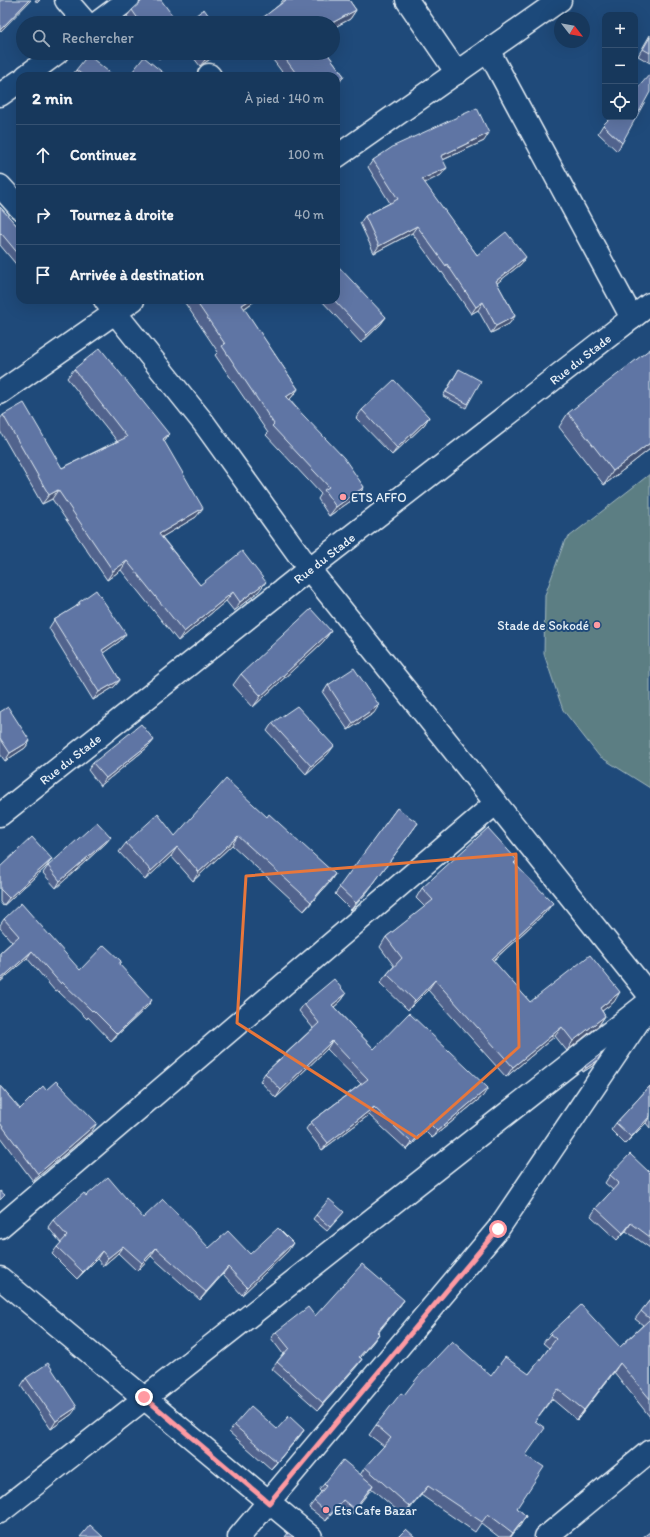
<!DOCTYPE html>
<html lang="fr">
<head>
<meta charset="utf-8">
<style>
	:root { --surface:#17385c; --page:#244365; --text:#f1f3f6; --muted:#9eacbb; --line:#365272 }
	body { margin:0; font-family:Itim,sans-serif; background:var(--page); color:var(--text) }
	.controls { position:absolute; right:12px; top:12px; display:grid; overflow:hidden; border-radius:8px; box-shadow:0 4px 16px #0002 }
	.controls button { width:36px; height:36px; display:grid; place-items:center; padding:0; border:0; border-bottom:1px solid var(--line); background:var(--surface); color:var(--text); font:20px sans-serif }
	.compass { position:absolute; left:554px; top:12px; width:36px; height:36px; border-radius:50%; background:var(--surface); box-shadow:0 4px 16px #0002; rotate:121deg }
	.stop { position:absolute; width:12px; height:12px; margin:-9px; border:3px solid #ff9aa2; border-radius:50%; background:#fff }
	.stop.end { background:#ff9aa2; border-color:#fff; box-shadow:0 1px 4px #0008 }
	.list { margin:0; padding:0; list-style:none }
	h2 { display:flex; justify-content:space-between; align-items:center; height:52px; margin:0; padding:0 16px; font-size:17px }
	h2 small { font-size:13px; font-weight:400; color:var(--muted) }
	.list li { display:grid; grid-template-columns:26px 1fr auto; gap:12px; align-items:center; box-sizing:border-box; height:60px; padding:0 16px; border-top:1px solid var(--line) }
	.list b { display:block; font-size:15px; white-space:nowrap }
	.list em { font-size:13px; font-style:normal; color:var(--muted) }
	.icon { flex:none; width:22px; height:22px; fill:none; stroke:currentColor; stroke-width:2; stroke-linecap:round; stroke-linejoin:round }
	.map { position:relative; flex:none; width:650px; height:1537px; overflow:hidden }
	.search { position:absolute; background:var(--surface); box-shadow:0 4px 16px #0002; left:16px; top:16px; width:324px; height:44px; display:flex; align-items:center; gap:10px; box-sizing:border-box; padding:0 14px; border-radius:22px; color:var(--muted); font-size:15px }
	.panel { position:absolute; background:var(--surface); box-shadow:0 4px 16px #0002; left:16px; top:72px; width:324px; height:232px; border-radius:12px }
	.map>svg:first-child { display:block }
	.green { fill:#5c7e83; stroke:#a2b8be }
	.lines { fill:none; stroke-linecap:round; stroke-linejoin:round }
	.minor-casing { stroke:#e8f1f8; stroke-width:25 }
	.minor { stroke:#1f4a7a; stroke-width:22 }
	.wall { fill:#51648d; stroke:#e8f1f8 }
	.shaded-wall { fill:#425173; stroke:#e8f1f8 }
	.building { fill:#5e74a4; stroke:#e8f1f8 }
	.route { stroke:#ff9aa2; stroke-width:5 }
	.marked { fill:none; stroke:#e8773b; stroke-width:3; stroke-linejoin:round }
	.poi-dot { fill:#ff9aa2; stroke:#1f4a7a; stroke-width:1.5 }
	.labels { text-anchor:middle; stroke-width:4; stroke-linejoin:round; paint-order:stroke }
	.street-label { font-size:13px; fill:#e8f1f8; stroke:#1f4a7a }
	.poi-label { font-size:13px; fill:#e8f1f8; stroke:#1f4a7a; text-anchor:start }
</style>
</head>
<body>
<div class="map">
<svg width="650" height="1537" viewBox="0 0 650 1537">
	<rect width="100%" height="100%" fill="#1f4a7a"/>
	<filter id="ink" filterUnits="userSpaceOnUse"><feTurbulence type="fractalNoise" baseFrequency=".025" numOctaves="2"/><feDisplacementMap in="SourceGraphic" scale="8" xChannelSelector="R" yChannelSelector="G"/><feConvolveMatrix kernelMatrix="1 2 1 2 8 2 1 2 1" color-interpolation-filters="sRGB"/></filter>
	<g filter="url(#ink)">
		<!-- green -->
		<polygon class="green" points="650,474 650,788 599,756 563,710 544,654 545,595 565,540"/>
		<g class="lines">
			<defs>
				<g id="minor">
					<polyline points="66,0 86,23"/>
					<polyline points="407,0 457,73"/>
					<polyline points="97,23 128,0"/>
					<polyline points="488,50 632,318"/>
					<polyline points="209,75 210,76"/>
					<polyline points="26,76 57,53"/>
					<polyline points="0,95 20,81"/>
					<polyline points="336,157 560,0"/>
					<polyline points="0,186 20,208"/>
					<polyline points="105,300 203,422 309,569 650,996"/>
					<polyline points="0,393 133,300"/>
					<polyline points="0,815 309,569 650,304"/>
					<polyline points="0,1227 496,803"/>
					<polyline points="0,1278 311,1537"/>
					<polyline points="0,1512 650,1001"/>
					<polyline points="239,1537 498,1229 642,1016"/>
					<polyline points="546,1537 650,1451"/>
				</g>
			</defs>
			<!-- minor casing -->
			<use href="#minor" class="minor-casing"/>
			<!-- minor -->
			<use href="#minor" class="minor"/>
		</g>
		<!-- wall -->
		<g class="wall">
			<polygon points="35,0 40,0 37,3"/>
			<polygon points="283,0 349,0 356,10 350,19 333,28 333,23 257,23 279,5"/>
			<polygon points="132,10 178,23 132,23 127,16"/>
			<polygon points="650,35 650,63 638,56"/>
			<polygon points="154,53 164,53 159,59"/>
			<polygon points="190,53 219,53 200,66"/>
			<polygon points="268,53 327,53 344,76 338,84 336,86 336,76 285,76"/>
			<polygon points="76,70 114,76 72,76"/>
			<polygon points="603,125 622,143 617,151 598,133"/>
			<polygon points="484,141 443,160 441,175 424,183 477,255 521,264 497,283 515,316 509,324 491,333 478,310 471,314 442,272 441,273 412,233 374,253 360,223 365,216 390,203 368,167 373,160"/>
			<polygon points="0,207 20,229 20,269 0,245"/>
			<polygon points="183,300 256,300 244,309 298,389 291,398 289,399 364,487 358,496 329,516 318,499 321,494 266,435 268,433 215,355 218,352"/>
			<polygon points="321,300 336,300 386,317 380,325 361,343"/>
			<polygon points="74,369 169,434 164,441 196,517 162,537 200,585 259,591 234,611 226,601 178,641 121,570 107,580 52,499 42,504 0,431 0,419 3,415 62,468 117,441 67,378"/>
			<polygon points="459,369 468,404 466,408 443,396"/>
			<polygon points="362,410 429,417 424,425 392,455 356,418"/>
			<polygon points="568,413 650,449 604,485 559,427"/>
			<polygon points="79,602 126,634 120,641 103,653 120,680 114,687 93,700 49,628 54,620 76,607"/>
			<polygon points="331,631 323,642 253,707 233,685 241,674"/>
			<polygon points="328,685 374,713 348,730 323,693"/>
			<polygon points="0,712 30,741 25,748 5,761 0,754"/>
			<polygon points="272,723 328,754 306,774 267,731"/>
			<polygon points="154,740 148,747 100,786 88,770 93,763"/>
			<polygon points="397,808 368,891 351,910 335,894"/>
			<polygon points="267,817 335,874 329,883 304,911 232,845 193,881 171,856 145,880 119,852 126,843 175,836"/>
			<polygon points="106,843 56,888 43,873 48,866"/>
			<polygon points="52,859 46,867 3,906 0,902 0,867"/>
			<polygon points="517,860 515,863 546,912 493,961 530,1002 614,1002 602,1011 605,1016 599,1025 567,1051 555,1036 506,1077 428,990 408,1010 380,983 387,974 394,966 380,947 386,937 425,907 416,898 422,888"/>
			<polygon points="4,919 80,970 121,961 119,964 147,1007 111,1041 88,1017 87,1019 57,990 55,991 27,958 0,982 0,953 12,942 0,928 0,925"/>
			<polygon points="346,994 341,1001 334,1007 374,1049 483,1096 432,1138 425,1131 407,1150 369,1115 322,1150 306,1129 311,1122 361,1084 327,1049 276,1098 260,1081 265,1073 313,1028 299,1011 304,1004"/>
			<polygon points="594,1065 583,1072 582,1070 585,1066"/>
			<polygon points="0,1086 20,1109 46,1090 92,1131 33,1181 0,1137"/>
			<polygon points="650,1086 650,1128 646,1123 625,1144 611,1130 616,1123"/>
			<polygon points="650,1173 650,1248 626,1231 617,1240 591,1216 596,1208 613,1190 605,1183 610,1175"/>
			<polygon points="86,1196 143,1218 209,1248 250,1254 288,1251 242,1295 223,1274 200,1300 151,1256 137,1271 118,1253 103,1266 97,1259 77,1279 52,1254 57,1247 61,1243 48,1227 53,1220"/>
			<polygon points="344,1212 327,1231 313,1219 316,1215"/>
			<polygon points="404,1300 399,1307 378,1333 374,1341 360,1358 362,1359 357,1366 318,1410 272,1369 277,1362 283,1354 271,1338 276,1332 315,1316"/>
			<polygon points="650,1300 650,1417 614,1372 577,1420 552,1399 535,1421 526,1455 517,1508 526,1516 511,1537 499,1537 481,1523 475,1532 421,1495 404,1516 371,1488 350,1516 338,1506 326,1521 309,1508 321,1492 319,1490 324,1484 360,1475 365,1467 384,1446 369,1435 376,1425 404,1395 491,1376 529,1374 549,1348 543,1343 550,1334 620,1347 643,1325 635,1319"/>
			<polygon points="26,1378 72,1414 51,1429 21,1386"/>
			<polygon points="234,1425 277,1429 304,1430 299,1437 271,1469 229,1432"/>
		</g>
		<!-- shaded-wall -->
		<g class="shaded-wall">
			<polygon points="29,0 31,0 0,32 0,30"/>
			<polygon points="356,10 350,19 333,28 333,23 332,23"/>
			<polygon points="214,53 219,53 200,66 205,60"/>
			<polygon points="344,76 338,84 336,86 336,81"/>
			<polygon points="489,133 484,141 436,163 441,156"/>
			<polygon points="447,168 441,175 417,187 422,179"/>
			<polygon points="417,226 412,233 374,253 379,246"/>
			<polygon points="526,257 521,264 491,288 496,281"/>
			<polygon points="250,300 256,300 236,314 242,305"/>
			<polygon points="483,302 478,310 471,314 476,307"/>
			<polygon points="515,316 509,324 491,333 496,326"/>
			<polygon points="386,317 380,325 361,343 367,335"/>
			<polygon points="298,389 291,398 280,406 286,397"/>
			<polygon points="429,417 424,425 392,455 397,448"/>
			<polygon points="169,434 163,443 163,439"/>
			<polygon points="650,443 650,449 604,485 613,471"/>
			<polygon points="364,487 358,496 329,516 336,507"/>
			<polygon points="58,490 52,499 42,504 49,495"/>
			<polygon points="203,508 196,517 152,543 159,534"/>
			<polygon points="127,561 121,570 107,580 113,571"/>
			<polygon points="266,582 259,591 234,611 240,602"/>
			<polygon points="233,592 226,601 178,641 184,632"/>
			<polygon points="331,631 323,642 253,707 261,696"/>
			<polygon points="126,634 120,641 96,658 102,650"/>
			<polygon points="120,680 114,687 93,700 99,692"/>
			<polygon points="379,705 374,713 348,730 353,723"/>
			<polygon points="154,740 148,747 100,786 106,778"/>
			<polygon points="30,741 25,748 5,761 10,753"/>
			<polygon points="334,746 328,754 306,774 311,766"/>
			<polygon points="418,823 368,891 351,910 356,903"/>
			<polygon points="238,836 232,845 193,881 199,872"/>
			<polygon points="111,837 106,843 56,888 60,881"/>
			<polygon points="177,847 171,856 145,880 151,871"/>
			<polygon points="52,859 46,867 3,906 9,898"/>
			<polygon points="335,874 329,883 304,911 311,902"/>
			<polygon points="553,903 546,912 485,968 492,959"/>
			<polygon points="32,951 27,958 0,982 0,980"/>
			<polygon points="435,980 428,990 408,1010 415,1001"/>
			<polygon points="620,992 614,1002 594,1017 600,1008"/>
			<polygon points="346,994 341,1001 327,1013 332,1005"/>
			<polygon points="152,1000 147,1007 111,1041 117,1034"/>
			<polygon points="605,1016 599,1025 567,1051 573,1041"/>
			<polygon points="562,1027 555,1036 506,1077 513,1067"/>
			<polygon points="332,1041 327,1049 276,1098 281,1090"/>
			<polygon points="597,1061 594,1065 583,1072 586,1068"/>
			<polygon points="488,1088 483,1096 432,1138 437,1131"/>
			<polygon points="374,1107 369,1115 322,1150 328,1143"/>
			<polygon points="650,1116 646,1123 625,1144 631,1137"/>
			<polygon points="97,1123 92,1131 33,1181 38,1174"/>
			<polygon points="430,1124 425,1131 407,1150 412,1143"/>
			<polygon points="631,1223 626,1231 617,1240 623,1233"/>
			<polygon points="293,1243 288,1251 242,1295 247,1287"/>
			<polygon points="123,1246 118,1253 103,1266 108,1258"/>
			<polygon points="156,1248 151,1256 137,1271 142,1263"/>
			<polygon points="102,1251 97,1259 77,1279 83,1272"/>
			<polygon points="228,1267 223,1274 200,1300 206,1292"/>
			<polygon points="404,1300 399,1307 372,1339 377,1332"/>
			<polygon points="379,1334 374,1341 355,1364 359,1357"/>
			<polygon points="362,1359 357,1366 318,1410 323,1403"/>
			<polygon points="620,1363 614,1372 577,1420 584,1410"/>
			<polygon points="77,1407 72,1414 51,1429 56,1421"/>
			<polygon points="304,1430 299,1437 271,1469 277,1462"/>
			<polygon points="373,1485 369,1492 350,1516 354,1509"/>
			<polygon points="428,1486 421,1495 404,1516 410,1507"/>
			<polygon points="343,1500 338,1506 326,1521 330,1515"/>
			<polygon points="526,1516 520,1526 510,1537 513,1533"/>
		</g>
		<!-- building -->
		<g class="building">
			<polygon points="1,0 29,0 0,30 0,1"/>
			<polygon points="143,0 161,0 178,23 141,23 132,10"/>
			<polygon points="286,0 349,0 356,10 332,23 258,23 257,22"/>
			<polygon points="204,9 214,23 186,23"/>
			<polygon points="650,37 650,53 643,49"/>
			<polygon points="200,53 214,53 205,60"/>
			<polygon points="281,53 327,53 344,76 336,81 336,76 298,76"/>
			<polygon points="88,55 114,76 84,76 76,70"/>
			<polygon points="144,57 167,76 129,76"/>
			<polygon points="650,74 650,92 622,143 603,125 611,117 635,117 635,91"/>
			<polygon points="477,108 489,133 441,156 447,168 422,179 477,255 506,232 526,257 496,281 515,316 496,326 483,302 476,307 447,264 446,266 417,226 379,246 365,216 398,199 373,160 394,146"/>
			<polygon points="0,207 20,229 20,256 1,233 0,234"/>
			<polygon points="336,264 386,317 367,335 334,300 336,300"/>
			<polygon points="195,300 250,300 242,305 298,389 286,397 344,458 364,487 336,507 324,490 329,487 272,426 274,424 222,346 225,344"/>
			<polygon points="100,348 169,434 163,439 203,508 159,534 200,585 242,551 266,582 240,602 233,592 184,632 127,561 113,571 58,490 49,495 3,415 24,403 62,468 127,437 74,369"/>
			<polygon points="650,349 650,443 613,471 568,413"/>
			<polygon points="459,369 481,381 468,404 446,392"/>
			<polygon points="394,380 429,417 397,448 362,410"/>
			<polygon points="96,590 126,634 102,650 120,680 99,692 54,620 80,604 79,602"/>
			<polygon points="311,609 331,631 261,696 241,674"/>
			<polygon points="354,668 379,705 353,723 328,685"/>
			<polygon points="297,706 334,746 311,766 272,723"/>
			<polygon points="8,707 30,741 10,753 0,738 0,712"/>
			<polygon points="141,724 154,740 106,778 93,763"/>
			<polygon points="226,779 267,817 269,814 335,874 311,902 238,836 199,872 177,847 151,871 126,843 158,814 175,836"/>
			<polygon points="397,808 418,823 373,884 356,903 339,887"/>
			<polygon points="97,822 111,837 60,881 48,866"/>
			<polygon points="488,828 517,860 514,863 553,903 492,959 530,1002 590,955 620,992 600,1008 605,1016 573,1041 562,1027 513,1067 435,980 415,1001 387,974 402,958 386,937 433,900 422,888"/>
			<polygon points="32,837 52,859 9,898 0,889 0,867"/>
			<polygon points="21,903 80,970 104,945 121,961 119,964 152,1000 117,1034 93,1010 92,1011 62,982 61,984 32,951 0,980 0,953 19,936 4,919"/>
			<polygon points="334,979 346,994 332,1005 374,1049 409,1013 488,1088 437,1131 430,1124 412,1143 374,1107 328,1143 311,1122 368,1079 332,1041 281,1090 265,1073 319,1023 304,1004"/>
			<polygon points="602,1053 597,1061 586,1068 585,1066"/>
			<polygon points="56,1081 97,1123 38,1174 0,1123 0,1086 20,1109 43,1086 46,1090"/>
			<polygon points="650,1086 650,1116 631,1137 616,1123"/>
			<polygon points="630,1154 650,1173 650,1237 631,1223 623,1233 596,1208 619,1183 610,1175"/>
			<polygon points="108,1177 143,1218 163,1199 209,1248 228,1231 250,1254 278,1228 293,1243 247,1287 228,1267 206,1292 156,1248 142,1263 123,1246 108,1258 102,1251 83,1272 57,1247 67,1236 53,1220 84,1193 86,1196"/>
			<polygon points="0,1191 5,1195 0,1200"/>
			<polygon points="329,1199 344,1212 330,1227 316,1215"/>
			<polygon points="362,1264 404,1300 377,1332 379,1334 359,1357 362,1359 323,1403 277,1362 289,1348 276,1332 308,1307 315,1316"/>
			<polygon points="650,1300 650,1319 641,1311"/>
			<polygon points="581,1305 620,1347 650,1319 650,1399 620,1363 584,1410 558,1389 535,1421 545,1428 526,1455 544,1467 517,1508 526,1516 513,1533 488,1514 482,1522 428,1486 410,1507 365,1467 391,1438 376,1425 401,1393 404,1395 418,1377 452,1341 491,1376 505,1357 529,1374 556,1339 550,1334"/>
			<polygon points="48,1363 77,1407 56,1421 26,1378"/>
			<polygon points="251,1406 277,1429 289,1416 304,1430 277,1462 234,1425"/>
			<polygon points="343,1460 373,1485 354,1509 343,1500 330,1515 314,1501 326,1486 324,1484"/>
			<polygon points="90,1525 103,1537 80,1537"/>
			<polygon points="406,1529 415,1537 398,1537"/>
			<polygon points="650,1532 650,1537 643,1537"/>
			<polygon points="288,1533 294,1537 285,1537"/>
		</g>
	</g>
	<g class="lines" filter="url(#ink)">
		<!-- route -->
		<polyline class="route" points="144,1397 269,1503 498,1229"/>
	</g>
	<!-- marked area -->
	<path class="marked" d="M516,854L519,1047L417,1138L237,1023L246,876Z"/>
	<!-- markers -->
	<g class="poi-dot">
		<circle cx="343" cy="497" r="4"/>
		<circle cx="597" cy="625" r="4"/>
		<circle cx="326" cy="1510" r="4"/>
	</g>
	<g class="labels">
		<!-- street labels -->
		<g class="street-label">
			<text transform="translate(580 359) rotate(-38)" y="5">Rue du Stade</text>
			<text transform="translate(324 558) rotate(-38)" y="5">Rue du Stade</text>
			<text transform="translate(70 759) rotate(-38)" y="5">Rue du Stade</text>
		</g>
		<!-- poi labels -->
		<g class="poi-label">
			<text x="351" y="502">ETS AFFO</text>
			<text x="589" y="630" text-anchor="end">Stade de Sokodé</text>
			<text x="334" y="1515">Ets Cafe Bazar</text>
		</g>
	</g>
</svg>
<div class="controls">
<button>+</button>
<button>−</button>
<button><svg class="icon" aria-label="locate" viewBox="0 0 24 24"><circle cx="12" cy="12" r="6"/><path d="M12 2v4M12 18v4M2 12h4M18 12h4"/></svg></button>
</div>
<svg class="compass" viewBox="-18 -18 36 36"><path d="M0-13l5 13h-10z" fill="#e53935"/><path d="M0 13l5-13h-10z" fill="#9eacbb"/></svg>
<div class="stop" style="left:498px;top:1229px"></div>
<div class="stop end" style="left:144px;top:1397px"></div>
<div class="search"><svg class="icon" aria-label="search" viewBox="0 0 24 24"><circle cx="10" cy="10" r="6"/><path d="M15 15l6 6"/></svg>Rechercher</div>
<section class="panel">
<h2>2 min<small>À pied · 140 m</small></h2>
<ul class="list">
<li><svg class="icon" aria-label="ahead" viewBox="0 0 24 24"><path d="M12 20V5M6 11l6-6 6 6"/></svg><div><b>Continuez</b></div><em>100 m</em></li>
<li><svg class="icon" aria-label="right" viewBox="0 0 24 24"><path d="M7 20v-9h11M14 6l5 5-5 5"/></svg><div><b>Tournez à droite</b></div><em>40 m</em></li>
<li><svg class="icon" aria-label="arrive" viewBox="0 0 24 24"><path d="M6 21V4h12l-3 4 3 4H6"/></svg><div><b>Arrivée à destination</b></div></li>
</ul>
</section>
</div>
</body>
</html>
